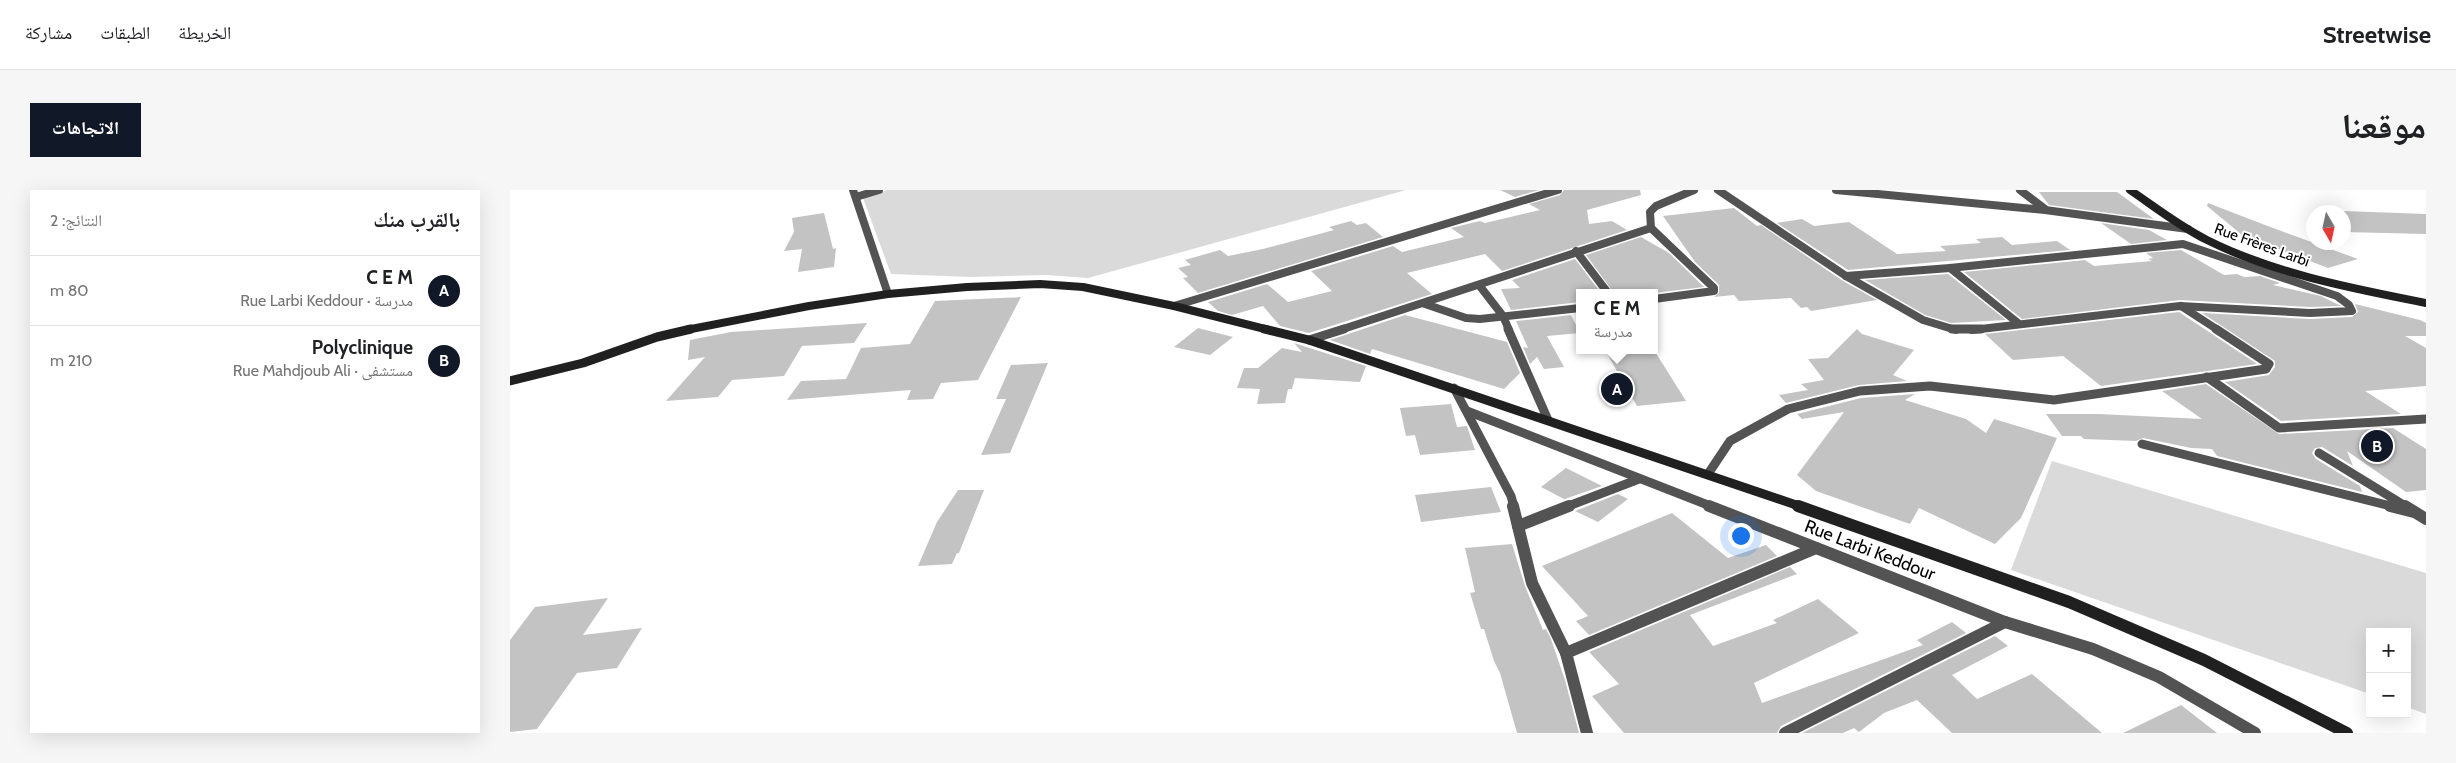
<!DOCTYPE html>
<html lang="ar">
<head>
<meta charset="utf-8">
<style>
	:root { --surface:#fff; --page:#f6f6f6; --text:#202124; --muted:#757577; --line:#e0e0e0; --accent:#111827 }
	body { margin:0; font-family:Cabin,"Noto Naskh Arabic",sans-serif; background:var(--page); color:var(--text); direction:rtl }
	.controls { position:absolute; right:15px; bottom:15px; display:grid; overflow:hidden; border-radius:0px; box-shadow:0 5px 20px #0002 }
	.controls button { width:45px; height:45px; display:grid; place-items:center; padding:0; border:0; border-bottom:1px solid var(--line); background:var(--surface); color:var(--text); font:25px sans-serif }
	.compass { position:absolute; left:1796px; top:15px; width:45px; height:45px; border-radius:50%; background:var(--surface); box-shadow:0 5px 20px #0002; rotate:171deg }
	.you { position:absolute; left:1230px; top:345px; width:18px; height:18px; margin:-12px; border:4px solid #fff; border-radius:50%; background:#1a73e8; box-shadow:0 0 0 8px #1a73e833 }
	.badge { display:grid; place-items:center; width:32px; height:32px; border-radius:50%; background:var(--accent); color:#fff; font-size:16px; font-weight:700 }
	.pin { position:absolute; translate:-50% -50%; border:2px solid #fff; box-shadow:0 1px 5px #0006 }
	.popup { position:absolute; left:1066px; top:99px; width:82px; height:65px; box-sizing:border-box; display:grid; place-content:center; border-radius:0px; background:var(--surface); filter:drop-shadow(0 1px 4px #0005); font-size:16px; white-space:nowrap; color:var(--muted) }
	.popup b { font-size:19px; color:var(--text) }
	.popup::after { content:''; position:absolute; left:50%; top:100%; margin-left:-10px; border:10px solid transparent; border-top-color:var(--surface) }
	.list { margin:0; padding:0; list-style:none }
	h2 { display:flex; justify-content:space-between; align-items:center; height:65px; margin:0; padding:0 20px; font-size:21px }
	h2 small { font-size:16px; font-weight:400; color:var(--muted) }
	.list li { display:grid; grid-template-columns:32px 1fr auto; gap:15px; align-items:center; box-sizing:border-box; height:70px; padding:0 20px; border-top:1px solid var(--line) }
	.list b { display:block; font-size:19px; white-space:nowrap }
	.list p { margin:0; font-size:16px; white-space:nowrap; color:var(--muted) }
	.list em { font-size:16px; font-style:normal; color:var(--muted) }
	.map { position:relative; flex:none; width:1916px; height:543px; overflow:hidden; direction:ltr; border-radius:0px }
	header { display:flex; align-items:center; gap:30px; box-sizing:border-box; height:70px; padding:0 25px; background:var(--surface); border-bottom:1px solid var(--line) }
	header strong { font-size:24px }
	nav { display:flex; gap:28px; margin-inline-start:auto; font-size:18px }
	.intro { display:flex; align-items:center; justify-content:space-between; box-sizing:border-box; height:120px; padding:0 30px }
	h1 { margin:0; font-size:35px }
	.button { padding:12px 22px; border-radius:0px; background:var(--accent); color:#fff; font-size:18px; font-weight:700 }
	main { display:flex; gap:30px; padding:0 30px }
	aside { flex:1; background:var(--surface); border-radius:0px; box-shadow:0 5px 20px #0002 }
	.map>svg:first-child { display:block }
	.green { fill:#dadada }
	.building { fill:#c3c3c3 }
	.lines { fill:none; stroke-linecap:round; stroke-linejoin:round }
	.minor-far2 { stroke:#535353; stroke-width:8 }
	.minor-far1 { stroke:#535353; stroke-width:9 }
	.minor { stroke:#535353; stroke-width:12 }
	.secondary-far2 { stroke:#202020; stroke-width:8 }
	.secondary-far1 { stroke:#202020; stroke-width:9 }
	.secondary { stroke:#202020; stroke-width:12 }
	.labels { text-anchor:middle; stroke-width:4; stroke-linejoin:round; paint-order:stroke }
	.far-street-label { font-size:15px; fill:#000; stroke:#fff }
	.street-label { font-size:18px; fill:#000; stroke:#fff }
</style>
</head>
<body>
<header>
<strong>Streetwise</strong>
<nav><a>الخريطة</a><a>الطبقات</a><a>مشاركة</a></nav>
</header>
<div class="intro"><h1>موقعنا</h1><a class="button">الاتجاهات</a></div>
<main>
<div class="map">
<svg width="1916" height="543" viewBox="0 0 1916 543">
	<rect width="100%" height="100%" fill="#fff"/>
	<!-- green -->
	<g class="green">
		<polygon points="377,0 896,0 578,88 536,85 461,87 381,84 353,8"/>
		<polygon points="1542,271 1916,383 1916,524 1897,517 1897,442 1860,442 1860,504 1501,380"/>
	</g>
	<!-- building -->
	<g class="building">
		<polygon points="990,0 1029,0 1005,7"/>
		<polygon points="1054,0 1130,0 1131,5 1077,20 1079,34 1102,31 1117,40 992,81 975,64 897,83 922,104 799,143 770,136 753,116 722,125 708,121 698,112 757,94 778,112 822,101 801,81 883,56 892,62 954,47 941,38 970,31 975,33 1030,20 1019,14 1050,5"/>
		<polygon points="1529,2 1607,2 1644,29 1539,15"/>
		<polygon points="1698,13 1755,35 1848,69 1818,78 1732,45 1697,16"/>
		<polygon points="1224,18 1247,36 1251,35 1333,91 1367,110 1301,121 1297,117 1291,118 1281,108 1229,111 1224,105 1204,107 1209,103 1209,95 1185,72 1153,26"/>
		<polygon points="1834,21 1916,24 1916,44 1834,42"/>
		<polygon points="314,23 323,59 326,58 324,77 288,82 292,59 274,61 284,42 282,28"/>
		<polygon points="1292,29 1304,36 1339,32 1387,64 1436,61 1430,56 1471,53 1466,49 1492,47 1502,55 1547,51 1560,60 1338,80 1267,33"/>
		<polygon points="841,31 847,35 856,33 873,47 688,103 673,88 678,87 668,78 681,75 675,70 710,60 718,66 753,59 824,40 819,37"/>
		<polygon points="1591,33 1639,40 1657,50 1621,54"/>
		<polygon points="1131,47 1159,63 1194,97 1144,103 1104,103 1076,65"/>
		<polygon points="1671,60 1714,85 1727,84 1734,87 1750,86 1770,93 1763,95 1811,106 1831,116 1800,117 1670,110 1512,129 1454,82 1575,70 1584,76 1642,71 1638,69 1643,68 1636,63"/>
		<polygon points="1065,69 1091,103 1070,103 1070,112 1001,120 991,99 1010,98 1002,90"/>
		<polygon points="1438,84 1496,130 1441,133 1415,125 1355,90"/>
		<polygon points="511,107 468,190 431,193 423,209 397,210 401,200 277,210 291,191 336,189 351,158 400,154 425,111"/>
		<polygon points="1845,114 1910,130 1916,133 1916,146 1895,146 1916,158 1916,196 1855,201 1891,224 1771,231 1715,192 1759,185 1765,177 1765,171 1692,123 1800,129 1842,127 1848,122"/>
		<polygon points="1669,122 1747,174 1591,196 1553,166 1503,170 1475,144"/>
		<polygon points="895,125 997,152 1010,183 994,199 862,159 860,164 820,150"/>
		<polygon points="1061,125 1070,143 1037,146 1054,177 1034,179 1027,167 1020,174 1013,157 1018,158 1006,131"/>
		<polygon points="357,133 344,153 292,156 274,186 222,190 208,207 156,211 195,167 178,170 180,150 221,142"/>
		<polygon points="688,138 723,147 700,165 664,157"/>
		<polygon points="1347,139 1352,144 1404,160 1383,185 1397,191 1349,195 1276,213 1269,205 1298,200 1291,194 1314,190 1298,169 1318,168"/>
		<polygon points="784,153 856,176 850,192 785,188 782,199 778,199 775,213 747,214 750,199 727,198 734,178 748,178 772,158 792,162"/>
		<polygon points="1095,160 1144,160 1176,211 1127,216"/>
		<polygon points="538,173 500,263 471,265 496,209 486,209 501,175"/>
		<polygon points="1696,194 1769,244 1883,238 1916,259 1916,300 1896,302 1837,261 1843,276 1812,257 1805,258 1802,263 1806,269 1850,296 1852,302 1707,266 1702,259 1681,258 1633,248 1626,251 1574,249 1571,246 1552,246 1536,224 1589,224 1692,229 1652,201"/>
		<polygon points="1405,204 1395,210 1456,229 1476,243 1484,229 1547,248 1511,328 1485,354 1409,318 1400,334 1306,301 1287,285 1334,222 1292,229 1287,224 1351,208"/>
		<polygon points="941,214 947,237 957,236 965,260 910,265 905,245 896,246 890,218"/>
		<polygon points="1056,278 1092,296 1052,310 1054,309 1031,297"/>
		<polygon points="981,297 991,322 911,332 905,305"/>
		<polygon points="448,300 474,300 449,363 447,363 442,374 408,376 427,332"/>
		<polygon points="1108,304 1118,309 1088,332 1065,321"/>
		<polygon points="1162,323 1218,368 1256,355 1267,366 1079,445 1066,431 1078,426 1032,376"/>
		<polygon points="1002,354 1015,396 1033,440 1036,439 1041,449 1055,490 1069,543 1007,543 990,483 984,471 974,439 971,439 960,403 965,402 955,358"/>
		<polygon points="1280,377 1287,384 1180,425 1203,456 1267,433 1263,430 1308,409 1349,443 1244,493 1252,513 1413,455 1407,450 1442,432 1456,443 1271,536 1267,543 1114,543 1082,506 1109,494 1079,462"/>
		<polygon points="98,408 73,445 132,438 107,478 67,483 27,539 0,542 0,450 25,417"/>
		<polygon points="1485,446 1498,456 1442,485 1467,509 1522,484 1592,543 1442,543 1407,510 1374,523 1349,542 1344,538 1333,543 1292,543"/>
		<polygon points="1671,515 1707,543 1613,543"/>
	</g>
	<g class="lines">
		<!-- minor-far2 -->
		<g class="minor-far2">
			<polyline points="343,0 378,104"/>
			<polyline points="1208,0 1336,86"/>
			<polyline points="1326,0 1535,20 1678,39"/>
			<polyline points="1510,0 1535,19"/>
			<polyline points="346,7 369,0"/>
			<polyline points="1141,38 1204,98 1204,101 1144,109"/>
			<polyline points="1066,61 1098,103"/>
			<polyline points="1440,78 1508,133"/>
			<polyline points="1336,86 1413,130 1446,140"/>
			<polyline points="1336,86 1440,78 1673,54 1827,106 1839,115 1842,121 1800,123 1670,116 1462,140"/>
			<polyline points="969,95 993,126 999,140"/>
			<polyline points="915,114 956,128 970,129 1070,118"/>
			<polyline points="664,116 1048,0"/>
			<polyline points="1671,116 1708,140"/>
			<polyline points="830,140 1141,38 1140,22 1146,16 1184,0"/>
		</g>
		<!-- minor-far1 -->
		<g class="minor-far1">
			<polyline points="998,139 1038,230"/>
			<polyline points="1442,139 1471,139"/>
			<polyline points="799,150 834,139"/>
			<polyline points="1697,187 1769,238 1916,229"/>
			<polyline points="944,198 1001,306 1004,317"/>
			<polyline points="957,221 1203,317"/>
			<polyline points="1632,254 1885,317"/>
			<polyline points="1809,263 1897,317"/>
			<polyline points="1198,284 1220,251 1278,219 1350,201 1420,196 1544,210 1756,179 1759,174 1706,139"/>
			<polyline points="1056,317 1129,289"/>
		</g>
		<!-- minor -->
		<g class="minor">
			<polyline points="1003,316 1022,393 1056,463 1077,543"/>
			<polyline points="1199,316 1495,432 1583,459 1649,487 1745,543"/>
			<polyline points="1880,316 1904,322"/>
			<polyline points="1895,316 1916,329"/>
			<polyline points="1008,336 1059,316"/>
			<polyline points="1056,463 1306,358"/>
			<polyline points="1275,543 1495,432"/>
		</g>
		<!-- secondary-far2 -->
		<g class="secondary-far2">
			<path d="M1620,0C1645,17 1669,36 1697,50C1765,84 1841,98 1916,113"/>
			<polyline points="176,140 299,116 378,104 457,97 530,94 573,97 664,116 759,140"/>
		</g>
		<!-- secondary-far1 -->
		<g class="secondary-far1">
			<polyline points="754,139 799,150 1292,317"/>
			<polyline points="0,191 73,173 147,147 181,139"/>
		</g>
		<!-- secondary -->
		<polyline class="secondary" points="1288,316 1559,412 1694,470 1837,543"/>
	</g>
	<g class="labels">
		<!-- far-street labels -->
		<g class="far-street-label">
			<text transform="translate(1752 55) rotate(20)" y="5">Rue Frères Larbi</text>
		</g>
		<!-- street labels -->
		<g class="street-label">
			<text transform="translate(1360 360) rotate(21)" y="6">Rue Larbi Keddour</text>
		</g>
	</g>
</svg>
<div class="controls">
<button>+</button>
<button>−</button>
</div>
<svg class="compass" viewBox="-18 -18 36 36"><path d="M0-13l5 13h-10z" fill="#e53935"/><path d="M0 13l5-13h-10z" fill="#757577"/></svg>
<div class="you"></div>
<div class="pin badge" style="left:1107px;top:199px">A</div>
<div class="popup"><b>C E M</b>مدرسة</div>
<div class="pin badge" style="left:1867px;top:256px">B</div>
</div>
<aside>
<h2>بالقرب منك<small>النتائج: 2</small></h2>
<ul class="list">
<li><span class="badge">A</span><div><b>C E M</b><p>مدرسة · Rue Larbi Keddour</p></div><em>80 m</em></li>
<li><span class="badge">B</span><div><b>Polyclinique</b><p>مستشفى · Rue Mahdjoub Ali</p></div><em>210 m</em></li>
</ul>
</aside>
</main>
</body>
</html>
